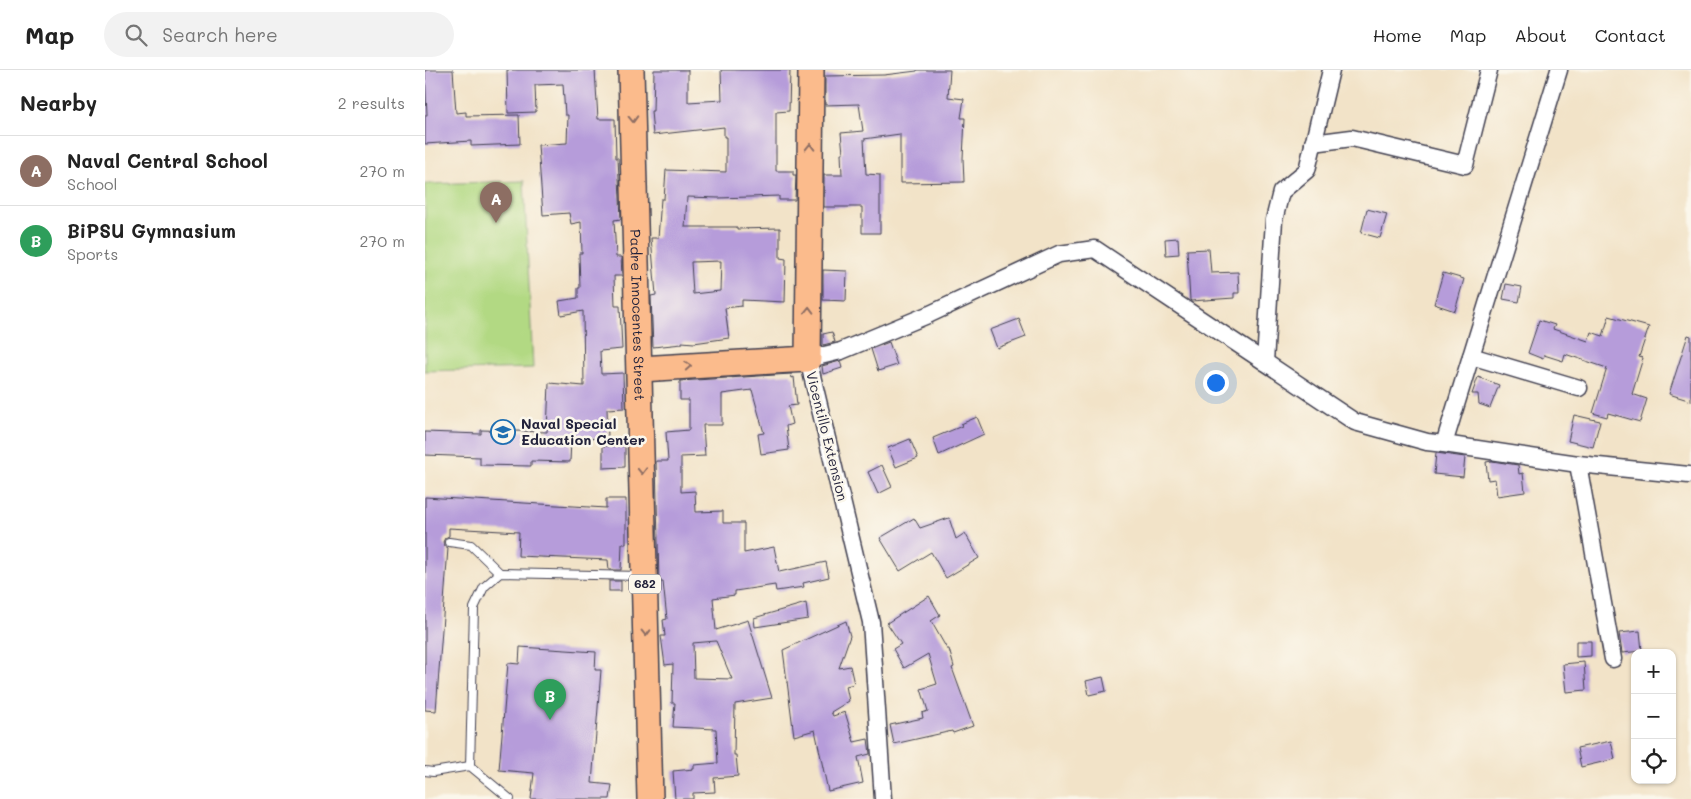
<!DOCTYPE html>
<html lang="en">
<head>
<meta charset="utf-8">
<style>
	:root { --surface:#fff; --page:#f2f2f2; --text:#222; --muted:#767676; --line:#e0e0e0; --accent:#1f6fb2 }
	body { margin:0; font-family:Mali,sans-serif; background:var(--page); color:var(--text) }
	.controls { position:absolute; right:15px; bottom:15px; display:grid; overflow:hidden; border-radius:10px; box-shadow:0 1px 4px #0004 }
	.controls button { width:45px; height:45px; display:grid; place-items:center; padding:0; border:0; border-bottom:1px solid var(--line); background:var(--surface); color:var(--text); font:25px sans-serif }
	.you { position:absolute; left:790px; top:312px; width:18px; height:18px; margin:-12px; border:4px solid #fff; border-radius:50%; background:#1a73e8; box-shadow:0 0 0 8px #1a73e833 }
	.badge { display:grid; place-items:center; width:32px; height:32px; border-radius:50%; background:var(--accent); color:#fff; font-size:16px; font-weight:700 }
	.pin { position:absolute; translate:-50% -41px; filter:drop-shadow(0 1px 2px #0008) }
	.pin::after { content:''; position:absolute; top:26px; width:18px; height:15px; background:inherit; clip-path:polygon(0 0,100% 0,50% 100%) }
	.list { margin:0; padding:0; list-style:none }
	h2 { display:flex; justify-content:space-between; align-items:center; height:65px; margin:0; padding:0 20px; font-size:21px }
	h2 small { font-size:16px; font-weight:400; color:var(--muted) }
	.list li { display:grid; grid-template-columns:32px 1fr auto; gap:15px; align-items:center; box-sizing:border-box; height:70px; padding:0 20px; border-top:1px solid var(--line) }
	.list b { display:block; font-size:19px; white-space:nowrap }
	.list p { margin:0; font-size:16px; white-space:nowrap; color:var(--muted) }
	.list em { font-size:16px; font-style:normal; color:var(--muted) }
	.icon { flex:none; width:28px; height:28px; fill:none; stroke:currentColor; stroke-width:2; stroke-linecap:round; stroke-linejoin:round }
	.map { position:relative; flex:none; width:1266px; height:729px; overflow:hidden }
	header { display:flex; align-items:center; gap:30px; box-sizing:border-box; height:70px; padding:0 25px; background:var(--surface); border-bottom:1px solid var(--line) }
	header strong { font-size:24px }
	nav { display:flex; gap:28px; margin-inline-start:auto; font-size:18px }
	.search { width:350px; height:45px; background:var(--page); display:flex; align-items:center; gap:12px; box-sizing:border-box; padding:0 18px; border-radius:28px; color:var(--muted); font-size:19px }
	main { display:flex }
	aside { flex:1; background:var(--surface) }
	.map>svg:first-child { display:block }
	.green { fill:#b2d983; stroke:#6a7e5f }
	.building { fill:#b69cda; fill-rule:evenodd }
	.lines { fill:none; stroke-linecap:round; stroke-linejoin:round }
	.lane-casing { stroke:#413f50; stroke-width:10 }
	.street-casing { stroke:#413f50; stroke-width:19 }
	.primary-casing { stroke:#413f50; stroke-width:28 }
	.lane { stroke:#fff; stroke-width:8 }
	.street { stroke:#fff; stroke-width:16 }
	.primary { stroke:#fbbb8c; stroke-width:25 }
	.oneway { stroke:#8e6e64 }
	.labels { text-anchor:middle; stroke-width:5; stroke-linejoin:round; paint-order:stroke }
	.shield { fill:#fbf7ec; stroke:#636270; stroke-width:1 }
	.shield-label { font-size:12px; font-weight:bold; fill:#22223b }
	.street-label { font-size:14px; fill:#22223b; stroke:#fbf7ec }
	.poi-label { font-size:14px; font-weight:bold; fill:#22223b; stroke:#fbf7ec; text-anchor:start }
</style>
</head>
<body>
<header>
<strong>Map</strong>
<div class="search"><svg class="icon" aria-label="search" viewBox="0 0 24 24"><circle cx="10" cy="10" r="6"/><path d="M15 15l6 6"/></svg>Search here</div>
<nav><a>Home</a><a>Map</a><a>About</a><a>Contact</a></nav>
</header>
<main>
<aside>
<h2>Nearby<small>2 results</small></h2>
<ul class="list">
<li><span class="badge" style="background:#8d6e63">A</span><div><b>Naval Central School</b><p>School</p></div><em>270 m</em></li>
<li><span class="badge" style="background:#2e9e5b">B</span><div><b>BiPSU Gymnasium</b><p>Sports</p></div><em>270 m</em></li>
</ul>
</aside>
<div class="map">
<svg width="1266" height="729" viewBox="0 0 1266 729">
	<rect width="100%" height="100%" fill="#fbf7ec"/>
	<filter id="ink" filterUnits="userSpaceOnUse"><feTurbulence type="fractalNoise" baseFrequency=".02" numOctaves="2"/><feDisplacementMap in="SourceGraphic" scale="10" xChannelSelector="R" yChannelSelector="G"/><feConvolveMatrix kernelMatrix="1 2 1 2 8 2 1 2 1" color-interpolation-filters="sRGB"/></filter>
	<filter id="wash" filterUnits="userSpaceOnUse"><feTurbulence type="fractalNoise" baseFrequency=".0096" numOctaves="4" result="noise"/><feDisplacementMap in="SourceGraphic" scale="20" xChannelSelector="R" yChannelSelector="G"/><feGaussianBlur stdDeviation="1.12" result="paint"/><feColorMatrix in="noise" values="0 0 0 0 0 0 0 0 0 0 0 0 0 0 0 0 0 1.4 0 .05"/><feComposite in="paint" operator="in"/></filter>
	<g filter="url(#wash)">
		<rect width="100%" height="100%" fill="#f2e3c8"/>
		<!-- green -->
		<polygon class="green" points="99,111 108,298 0,301 0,114"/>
		<g id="blocks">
			<!-- building -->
			<g class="building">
				<polygon points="0,0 28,0 31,43 41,42 41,46 94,45 95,74 46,76 46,71 0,74 0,45 2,45"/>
				<polygon points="82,0 170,0 173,49 190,49 191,88 193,88 194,108 196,149 189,150 191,187 196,187 197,206 189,206 190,236 195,236 197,279 175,281 176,304 198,303 199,338 182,339 183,368 146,369 145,392 106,391 106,396 55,395 55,387 0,385 0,362 56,364 56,360 122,362 124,313 159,316 158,241 136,245 134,231 153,228 153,218 155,218 154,183 157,183 156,152 146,154 144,143 118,145 113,75 142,73 143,45 140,45 138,14 110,15 111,42 83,43"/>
				<path d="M229,0H263V32L297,30L296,0H365L364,41L351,42V101H368V105H371L370,130H354V126L294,128L262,127L260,157H312V159L355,158V188L361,189L360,232L317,230V236L300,238L304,268L269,273L257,272V274L228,277L226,226L231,225L226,168H233L236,129H239L241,100L301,102V67H299V57L228,65L226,41H228ZM296,191L295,221L268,224L266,192Z"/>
				<polygon points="492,0 525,0 523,27 539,29 536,48 540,48 538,88 539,112 475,113 475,64 439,69 441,104 455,105 455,163 437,163 437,137 399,137 399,105 417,105 416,83 418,83 416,63 438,61 434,34 400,35 400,6 459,5 492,1"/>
				<polygon points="942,139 962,144 955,168 936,163"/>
				<polygon points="753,168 754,184 741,185 740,169"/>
				<polygon points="784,179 786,203 813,202 814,223 809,223 809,228 766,231 765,230 762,180"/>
				<polygon points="398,200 422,201 421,231 398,230"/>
				<polygon points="1018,203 1039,209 1030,241 1009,234"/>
				<polygon points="1081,214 1097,217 1094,232 1078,229"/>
				<polygon points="1184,246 1224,257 1214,287 1218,288 1207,324 1222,329 1215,352 1183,343 1182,347 1168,343 1182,298 1140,284 1138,291 1119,285 1118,289 1103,283 1114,250 1130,255 1128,259 1163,271 1166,262 1178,266"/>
				<polygon points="594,249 601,267 572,278 565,260"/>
				<polygon points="407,262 410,272 398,275 398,264"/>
				<polygon points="1263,265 1266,266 1266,331 1244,324"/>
				<polygon points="464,272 472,295 453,301 446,279"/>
				<polygon points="415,291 417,298 398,304 397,296"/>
				<path d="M366,304L367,308L369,307L372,335L363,336L367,354L361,356L364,380L336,384L333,364L339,363L327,320L297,324V355H278L280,386L256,387V422L270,421L271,442L298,441V453H319V483L349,477L354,502L401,492L404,507L378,513L379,517L351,521L350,515L310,521V525L288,528L291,560L323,550L347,628L310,634L309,685H311L313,706L289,708L290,722L268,723V729H250L248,701L269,699V695L293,693L291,659L248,657L250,633H247L248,594L240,595L236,566H240L238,550L242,549L238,512H234L231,391H243L241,362L264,360V330H255V311ZM291,571L307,609L269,608L268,573Z"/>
				<polygon points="1053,307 1074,315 1065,338 1054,334 1053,324 1047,324"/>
				<polygon points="1149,345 1175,351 1168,377 1143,371"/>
				<polygon points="552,347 559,364 514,385 508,368 537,356 536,354"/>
				<polygon points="485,369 493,388 471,397 463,378"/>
				<polygon points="178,376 200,376 200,397 178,398"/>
				<polygon points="1011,383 1040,387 1038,407 1009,404"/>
				<polygon points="1067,391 1093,395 1094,404 1098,403 1100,422 1072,426 1070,409 1063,410 1061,392"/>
				<polygon points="457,395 467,417 453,424 443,402"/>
				<polygon points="0,427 181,438 181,429 201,429 201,474 197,474 196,500 184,500 183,490 93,486 94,462 24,458 24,466 20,468 18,472 20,476 23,478 11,641 0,640"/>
				<polygon points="489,448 495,458 524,448 531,469 540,463 554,488 521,508 506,482 475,501 455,468"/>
				<rect x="184" y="511" width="12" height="10"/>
				<polygon points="504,526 515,545 506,551 522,579 524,579 529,597 527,598 548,656 528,663 527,661 469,674 465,655 498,648 497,643 503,641 496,619 512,614 503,584 479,598 468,579 476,574 462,553"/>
				<polygon points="381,533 383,549 330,557 329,548"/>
				<polygon points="421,551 425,566 414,598 425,596 429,614 421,616 424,631 406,642 408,646 420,642 429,672 443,669 445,684 433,687 438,713 403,721 390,660 369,666 358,580"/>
				<polygon points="1215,561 1217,581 1197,583 1194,563"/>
				<polygon points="1151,571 1166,571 1166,586 1151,587"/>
				<polygon points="95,577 171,582 170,600 176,600 167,713 187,715 185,729 106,729 109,703 74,700 83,593 94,594"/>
				<polygon points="1159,592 1161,620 1141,622 1138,594"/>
				<polygon points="678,607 681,621 664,625 661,611"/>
				<polygon points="1186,671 1190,689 1156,697 1152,678"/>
			</g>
		</g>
	</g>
	<g filter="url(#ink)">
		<use href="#blocks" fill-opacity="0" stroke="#413f50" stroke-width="1"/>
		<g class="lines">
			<defs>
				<g id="lane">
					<polyline points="24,472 46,475 75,503"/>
					<polyline points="45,696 49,538 59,517 75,503 215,506"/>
					<polyline points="0,701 8,702 45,696 85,729"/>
				</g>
				<g id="street">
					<polyline points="888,73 927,68 1040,95 1064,0"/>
					<polyline points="1046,286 1154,318"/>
					<polyline points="840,292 849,150 856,122 882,100 906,0"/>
					<polyline points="1019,374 1134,0"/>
					<polyline points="1153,394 1188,589"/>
					<polyline points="458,729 446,552 383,289 416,281 505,244 634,184 670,179 930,352 1002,372 1019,374 1153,394 1264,405"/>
				</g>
				<g id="primary">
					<path id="s1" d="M206,0L225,729"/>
					<polyline points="215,299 383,289 386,0"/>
				</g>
			</defs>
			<!-- lane casing -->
			<use href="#lane" class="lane-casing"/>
			<!-- street casing -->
			<use href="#street" class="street-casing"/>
			<!-- primary casing -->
			<use href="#primary" class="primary-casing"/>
			<!-- lane -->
			<use href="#lane" class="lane"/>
			<!-- street -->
			<use href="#street" class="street"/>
			<!-- primary -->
			<use href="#primary" class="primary"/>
		</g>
		<!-- one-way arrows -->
		<defs><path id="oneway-chevron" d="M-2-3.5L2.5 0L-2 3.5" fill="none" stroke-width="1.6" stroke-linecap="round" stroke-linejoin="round" transform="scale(1.25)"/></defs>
		<g class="oneway">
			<use href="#oneway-chevron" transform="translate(208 49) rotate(88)"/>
			<use href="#oneway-chevron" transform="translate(385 77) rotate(-89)"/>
			<use href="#oneway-chevron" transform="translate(384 240) rotate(-89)"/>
			<use href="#oneway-chevron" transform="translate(263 296) rotate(-4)"/>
			<use href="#oneway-chevron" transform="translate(217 401) rotate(89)"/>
			<use href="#oneway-chevron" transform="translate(221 563) rotate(89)"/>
		</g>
	</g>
	<!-- icons -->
	<defs>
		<symbol id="school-ring" viewBox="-11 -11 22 22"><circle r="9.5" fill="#fbf7ec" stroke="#1f6fb2" stroke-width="1.5"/><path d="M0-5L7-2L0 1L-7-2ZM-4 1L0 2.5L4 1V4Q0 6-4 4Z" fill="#1f6fb2"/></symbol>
	</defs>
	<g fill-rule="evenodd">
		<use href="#school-ring" x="64" y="348" width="28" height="28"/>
	</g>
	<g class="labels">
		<!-- shield labels -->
		<rect class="shield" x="204" y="504.5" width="32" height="19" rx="4"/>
		<g class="shield-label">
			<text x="220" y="518">682</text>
		</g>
		<!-- street labels -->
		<g class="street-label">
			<text dy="5" stroke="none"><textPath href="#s1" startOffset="245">Padre Innocentes Street</textPath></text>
			<text transform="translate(402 366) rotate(76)" y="5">Vicentillo Extension</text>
		</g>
		<!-- poi labels -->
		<g class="poi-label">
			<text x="96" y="359">Naval Special<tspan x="96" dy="16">Education Center</tspan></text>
		</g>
	</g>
</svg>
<div class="controls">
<button>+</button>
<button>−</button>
<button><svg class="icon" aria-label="locate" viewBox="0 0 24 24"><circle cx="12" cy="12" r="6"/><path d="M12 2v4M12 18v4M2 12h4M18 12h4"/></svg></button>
</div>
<div class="you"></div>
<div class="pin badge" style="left:71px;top:153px;background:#8d6e63">A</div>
<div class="pin badge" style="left:125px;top:650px;background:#2e9e5b">B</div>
</div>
</main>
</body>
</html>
